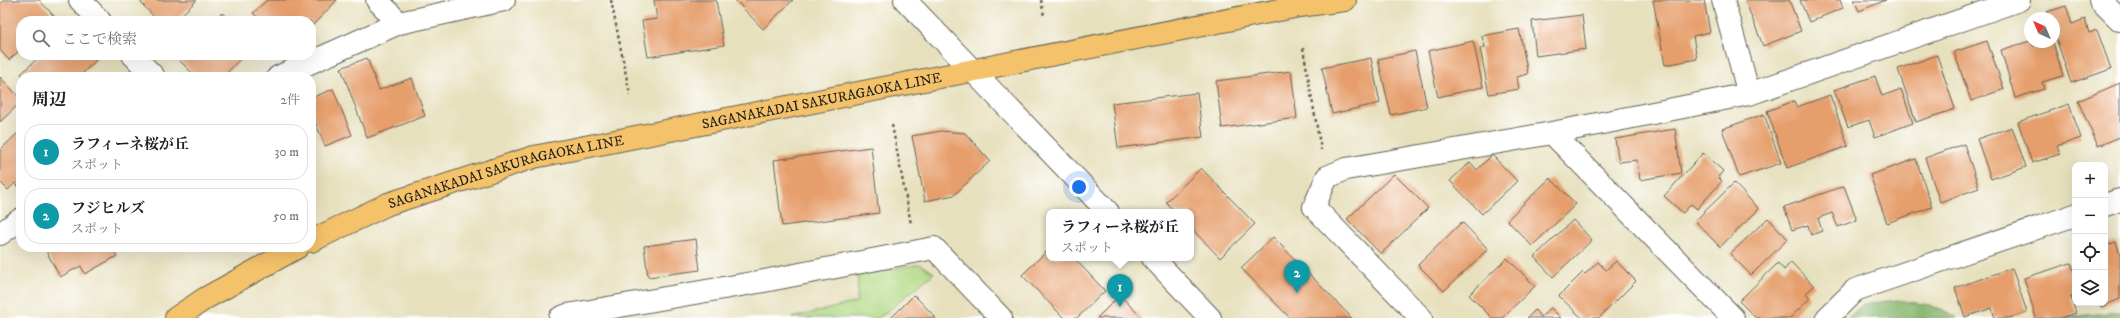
<!DOCTYPE html>
<html lang="ja">
<head>
<meta charset="utf-8">
<style>
	:root { --surface:#fff; --page:#f6f6f6; --text:#202124; --muted:#757577; --line:#e0e0e0; --accent:#2563eb }
	body { margin:0; font-family:"IM FELL DW Pica","Noto Serif JP",serif; background:var(--page); color:var(--text) }
	.controls { position:absolute; right:12px; bottom:12px; display:grid; overflow:hidden; border-radius:8px; box-shadow:0 4px 16px #0002 }
	.controls button { width:36px; height:36px; display:grid; place-items:center; padding:0; border:0; border-bottom:1px solid var(--line); background:var(--surface); color:var(--text); font:20px sans-serif }
	.compass { position:absolute; left:2024px; top:12px; width:36px; height:36px; border-radius:50%; background:var(--surface); box-shadow:0 4px 16px #0002; rotate:316deg }
	.you { position:absolute; left:1079px; top:187px; width:14px; height:14px; margin:-10px; border:3px solid #fff; border-radius:50%; background:#1a73e8; box-shadow:0 0 0 6px #1a73e833 }
	.badge { display:grid; place-items:center; width:26px; height:26px; border-radius:50%; background:var(--accent); color:#fff; font-size:13px; font-weight:700 }
	.pin { position:absolute; translate:-50% -33px; filter:drop-shadow(0 1px 2px #0008) }
	.pin::after { content:''; position:absolute; top:21px; width:14px; height:12px; background:inherit; clip-path:polygon(0 0,100% 0,50% 100%) }
	.popup { position:absolute; left:1046px; top:209px; width:148px; height:52px; box-sizing:border-box; display:grid; place-content:center; border-radius:8px; background:var(--surface); filter:drop-shadow(0 1px 3px #0005); font-size:13px; white-space:nowrap; color:var(--muted) }
	.popup b { font-size:15px; color:var(--text) }
	.popup::after { content:''; position:absolute; left:50%; top:100%; margin-left:-8px; border:8px solid transparent; border-top-color:var(--surface) }
	.list { margin:0; padding:0; list-style:none }
	h2 { display:flex; justify-content:space-between; align-items:center; height:52px; margin:0; padding:0 16px; font-size:17px }
	h2 small { font-size:13px; font-weight:400; color:var(--muted) }
	.list li { display:grid; grid-template-columns:26px 1fr auto; gap:12px; align-items:center; box-sizing:border-box; height:56px; margin:0 8px 8px; padding:0 8px; border:1px solid var(--line); border-radius:16px }
	.list b { display:block; font-size:15px; white-space:nowrap }
	.list p { margin:0; font-size:13px; white-space:nowrap; color:var(--muted) }
	.list em { font-size:13px; font-style:normal; color:var(--muted) }
	.icon { flex:none; width:22px; height:22px; fill:none; stroke:currentColor; stroke-width:2; stroke-linecap:round; stroke-linejoin:round }
	.map { position:relative; flex:none; width:2120px; height:318px; overflow:hidden }
	.search { position:absolute; background:var(--surface); box-shadow:0 4px 16px #0002; left:16px; top:16px; width:300px; height:44px; display:flex; align-items:center; gap:10px; box-sizing:border-box; padding:0 14px; border-radius:16px; color:var(--muted); font-size:15px }
	.panel { position:absolute; background:var(--surface); box-shadow:0 4px 16px #0002; left:16px; top:72px; width:300px; height:180px; border-radius:16px }
	.map>svg:first-child { display:block }
	.green { fill:#b1d984; stroke:#667a50 }
	.forest { fill:#8cb972; stroke:#546a47 }
	.building { fill:#e69f6c }
	.lines { fill:none; stroke-linecap:round; stroke-linejoin:round }
	.minor-casing { stroke:#636154; stroke-width:24 }
	.major-casing { stroke:#636154; stroke-width:24 }
	.path { stroke:#636154; stroke-width:2.5; stroke-dasharray:3 3; stroke-linecap:butt }
	.minor { stroke:#fff; stroke-width:22 }
	.major { stroke:#f3c26a; stroke-width:22 }
	.labels { text-anchor:middle; stroke-width:3; stroke-linejoin:round; paint-order:stroke }
	.street-label { font-size:14px; fill:#1c1c1c; stroke:#fff }
</style>
</head>
<body>
<div class="map">
<svg width="2120" height="318" viewBox="0 0 2120 318">
	<rect width="100%" height="100%" fill="#fff"/>
	<filter id="ink" filterUnits="userSpaceOnUse"><feTurbulence type="fractalNoise" baseFrequency=".025" numOctaves="2"/><feDisplacementMap in="SourceGraphic" scale="8" xChannelSelector="R" yChannelSelector="G"/><feConvolveMatrix kernelMatrix="1 2 1 2 8 2 1 2 1" color-interpolation-filters="sRGB"/></filter>
	<filter id="wash" filterUnits="userSpaceOnUse"><feTurbulence type="fractalNoise" baseFrequency=".012" numOctaves="4" result="noise"/><feDisplacementMap in="SourceGraphic" scale="16" xChannelSelector="R" yChannelSelector="G"/><feGaussianBlur stdDeviation="0.9" result="paint"/><feColorMatrix in="noise" values="0 0 0 0 0 0 0 0 0 0 0 0 0 0 0 0 0 1.4 0 .05"/><feComposite in="paint" operator="in"/></filter>
	<g filter="url(#wash)">
		<rect width="100%" height="100%" fill="#e7e0bd"/>
		<!-- green -->
		<polygon class="green" points="920,264 934,273 879,318 791,318 857,302 858,275"/>
		<!-- forest -->
		<g class="forest">
			<polygon points="1897,300 1930,305 1957,318 1848,318 1863,304"/>
			<polygon points="2120,312 2120,318 2053,318"/>
		</g>
		<g id="blocks">
			<!-- building -->
			<g class="building">
				<polygon points="4,0 39,0 55,17 51,21 21,21 21,49 9,60 0,50 0,4"/>
				<polygon points="144,0 197,0 176,20 178,21 158,21 141,3"/>
				<polygon points="267,0 337,0 311,27 311,21 261,21 253,13"/>
				<polygon points="654,0 716,0 724,45 648,57 642,21 657,19"/>
				<polygon points="735,0 793,0 763,29"/>
				<polygon points="1653,0 1704,0 1710,32 1693,36 1697,59 1665,65"/>
				<polygon points="1745,0 1789,0 1801,31 1763,46"/>
				<polygon points="1800,0 1840,0 1843,8 1809,22"/>
				<polygon points="1854,0 1886,0 1859,11"/>
				<polygon points="2066,6 2072,24 2085,19 2089,33 2097,30 2111,69 2071,83 2054,32 2054,18 2049,18 2047,12"/>
				<polygon points="222,13 231,21 214,21"/>
				<polygon points="1582,15 1586,49 1536,56 1532,21"/>
				<polygon points="1519,29 1528,74 1517,77 1519,89 1489,94 1480,48 1485,47 1482,36"/>
				<polygon points="1473,41 1483,87 1438,97 1428,51"/>
				<polygon points="1987,41 2004,89 1971,101 1954,52"/>
				<polygon points="2030,41 2033,46 2053,42 2063,76 2042,82 2044,89 2015,98 2001,50"/>
				<polygon points="1415,51 1427,107 1391,115 1378,59"/>
				<polygon points="41,55 93,55 97,59 79,77 24,77 21,74"/>
				<polygon points="181,55 244,55 223,77 196,77 177,58"/>
				<polygon points="1937,55 1955,109 1916,122 1898,69"/>
				<polygon points="367,58 379,90 412,78 425,116 367,138 341,68"/>
				<polygon points="1371,58 1380,103 1332,114 1322,68"/>
				<polygon points="1291,71 1297,118 1222,128 1216,81"/>
				<polygon points="1875,76 1882,96 1901,89 1913,123 1875,137 1869,120 1848,127 1834,90"/>
				<polygon points="0,77 21,99 21,102 0,122"/>
				<polygon points="2120,83 2120,137 2098,146 2078,101"/>
				<polygon points="333,89 352,135 325,146 311,112 311,98"/>
				<polygon points="1197,93 1203,137 1118,148 1112,103"/>
				<polygon points="1830,95 1848,146 1787,168 1767,111 1794,101 1797,107"/>
				<polygon points="2069,104 2081,138 2057,146 2060,154 2032,163 2018,122"/>
				<polygon points="1764,114 1781,163 1739,177 1722,129"/>
				<polygon points="2012,127 2026,167 1991,179 1977,139"/>
				<polygon points="1675,129 1681,173 1640,180 1637,160 1619,162 1615,139"/>
				<polygon points="21,130 21,189 15,183 8,190 0,182 0,150"/>
				<polygon points="941,131 965,133 990,161 954,195 925,201 912,136"/>
				<polygon points="1964,144 1979,188 1940,202 1925,158"/>
				<polygon points="871,147 879,213 782,226 774,160"/>
				<polygon points="1703,153 1723,171 1718,177 1722,181 1697,209 1691,204 1683,213 1664,196"/>
				<polygon points="1492,155 1517,181 1482,214 1450,181 1470,162 1477,170"/>
				<polygon points="1916,159 1932,207 1887,223 1870,175"/>
				<polygon points="1201,168 1255,224 1220,258 1191,228 1191,212 1175,212 1166,202"/>
				<polygon points="1394,174 1428,208 1381,254 1347,219"/>
				<polygon points="1550,178 1576,204 1532,246 1507,220"/>
				<polygon points="1734,183 1759,209 1720,247 1695,221"/>
				<polygon points="1844,186 1857,220 1838,227 1832,213 1818,218 1822,231 1811,235 1808,225 1792,230 1784,207"/>
				<polygon points="1768,218 1788,239 1751,275 1730,254"/>
				<polygon points="1573,220 1592,240 1553,277 1534,257"/>
				<polygon points="1462,222 1488,249 1444,291 1418,265"/>
				<polygon points="1273,237 1352,318 1290,318 1241,268"/>
				<polygon points="696,239 700,270 648,277 644,246"/>
				<polygon points="2116,242 2120,254 2120,299 2101,307 2099,303 2105,303 2105,246"/>
				<polygon points="44,247 116,247 113,249 117,256 85,274 81,266 60,277"/>
				<polygon points="1049,249 1049,258 1074,258 1105,291 1077,318 1064,318 1022,275"/>
				<polygon points="1507,258 1535,286 1502,318 1492,318 1469,295"/>
				<polygon points="1616,261 1636,281 1599,318 1582,318 1559,296 1583,272 1585,274 1598,262 1606,270"/>
				<polygon points="1791,262 1814,286 1806,293 1810,298 1790,318 1756,318 1739,301 1778,263 1784,270"/>
				<polygon points="2071,263 2075,275 2075,296 2071,297 2076,313 2061,318 2036,318 2024,278"/>
				<polygon points="2012,268 2027,312 2009,318 1995,318 1992,308 1965,317 1955,288"/>
				<polygon points="914,295 936,318 891,318"/>
				<polygon points="1120,295 1142,318 1097,318"/>
				<polygon points="1551,308 1561,318 1527,318 1535,310 1541,317"/>
			</g>
		</g>
	</g>
	<g filter="url(#ink)">
		<use href="#blocks" fill-opacity="0" stroke="#636154" stroke-width="1"/>
		<g class="lines">
			<defs>
				<g id="minor">
					<polyline points="80,0 100,21"/>
					<polyline points="377,0 399,23"/>
					<polyline points="905,0 1108,212"/>
					<polyline points="1723,0 1749,94"/>
					<polyline points="2100,0 2120,20"/>
					<polyline points="133,55 154,77"/>
					<polyline points="278,77 399,23 504,0"/>
					<polyline points="1552,133 1733,318"/>
					<polyline points="2105,205 2120,200"/>
					<polyline points="0,234 21,219"/>
					<polyline points="1153,258 1210,318"/>
					<polyline points="560,318 567,315 764,281 934,248 1001,318"/>
					<polyline points="1421,318 1314,207 1327,177 1346,169 1552,133 1749,94 2019,0"/>
					<polyline points="1827,318 1855,290 2075,215"/>
				</g>
				<g id="major">
					<path id="s1" d="M311,241L388,204L534,157L1299,6L1345,0"/>
					<polyline points="176,318 206,298 298,247"/>
				</g>
			</defs>
			<!-- minor casing -->
			<use href="#minor" class="minor-casing"/>
			<!-- major casing -->
			<use href="#major" class="major-casing"/>
			<!-- path -->
			<g class="path">
				<polyline points="611,0 630,95"/>
				<polyline points="1041,0 1044,16"/>
				<polyline points="1303,48 1321,150"/>
				<polyline points="892,125 911,224"/>
			</g>
			<!-- minor -->
			<use href="#minor" class="minor"/>
			<!-- major -->
			<use href="#major" class="major"/>
		</g>
	</g>
	<g class="labels">
		<!-- street labels -->
		<g class="street-label">
			<text dy="5" stroke="none"><textPath href="#s1" startOffset="532">SAGANAKADAI SAKURAGAOKA LINE</textPath></text>
			<text dy="5" stroke="none"><textPath href="#s1" startOffset="208">SAGANAKADAI SAKURAGAOKA LINE</textPath></text>
		</g>
	</g>
</svg>
<div class="controls">
<button>+</button>
<button>−</button>
<button><svg class="icon" aria-label="locate" viewBox="0 0 24 24"><circle cx="12" cy="12" r="6"/><path d="M12 2v4M12 18v4M2 12h4M18 12h4"/></svg></button>
<button><svg class="icon" aria-label="layers" viewBox="0 0 24 24"><path d="M12 4l9 5-9 5-9-5zM3 14l9 5 9-5"/></svg></button>
</div>
<svg class="compass" viewBox="-18 -18 36 36"><path d="M0-13l5 13h-10z" fill="#e53935"/><path d="M0 13l5-13h-10z" fill="#757577"/></svg>
<div class="you"></div>
<div class="pin badge" style="left:1120px;top:307px;background:#0f9aa8">1</div>
<div class="popup"><b>ラフィーネ桜が丘</b>スポット</div>
<div class="pin badge" style="left:1297px;top:293px;background:#0f9aa8">2</div>
<div class="search"><svg class="icon" aria-label="search" viewBox="0 0 24 24"><circle cx="10" cy="10" r="6"/><path d="M15 15l6 6"/></svg>ここで検索</div>
<section class="panel">
<h2>周辺<small>2件</small></h2>
<ul class="list">
<li><span class="badge" style="background:#0f9aa8">1</span><div><b>ラフィーネ桜が丘</b><p>スポット</p></div><em>30 m</em></li>
<li><span class="badge" style="background:#0f9aa8">2</span><div><b>フジヒルズ</b><p>スポット</p></div><em>50 m</em></li>
</ul>
</section>
</div>
</body>
</html>
